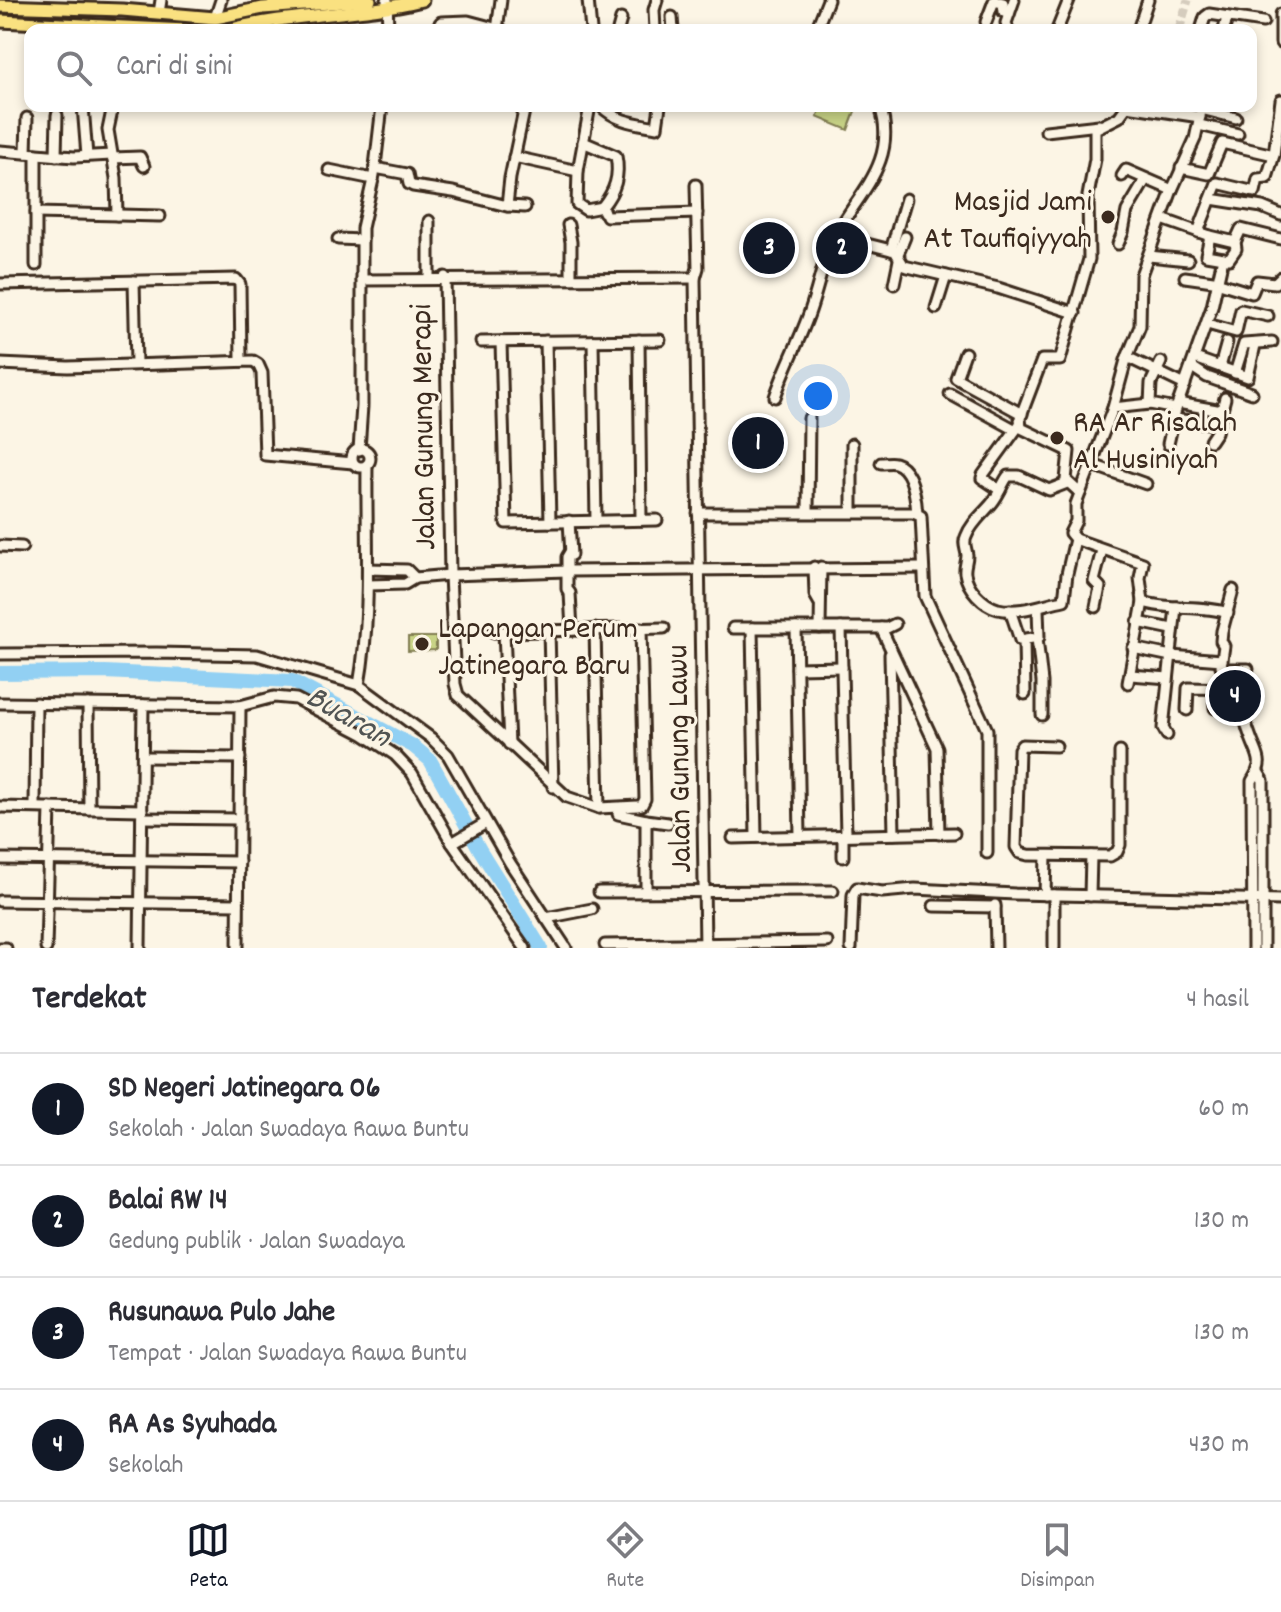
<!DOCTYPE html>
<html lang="id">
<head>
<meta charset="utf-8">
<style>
	:root { --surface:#fff; --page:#f2f2f3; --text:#2b2b33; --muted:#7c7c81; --line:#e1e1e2; --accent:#111827 }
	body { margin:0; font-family:Dekko,sans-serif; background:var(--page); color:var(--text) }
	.you { position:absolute; left:818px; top:396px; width:28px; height:28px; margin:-20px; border:6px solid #fff; border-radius:50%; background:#1a73e8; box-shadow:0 0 0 12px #1a73e833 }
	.badge { display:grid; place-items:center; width:52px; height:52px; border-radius:50%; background:var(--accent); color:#fff; font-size:26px; font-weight:700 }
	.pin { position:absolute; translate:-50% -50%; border:4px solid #fff; box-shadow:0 2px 8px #0006 }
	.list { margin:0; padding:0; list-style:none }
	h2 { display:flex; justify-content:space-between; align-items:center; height:104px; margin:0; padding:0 32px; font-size:34px }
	h2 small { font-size:26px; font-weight:400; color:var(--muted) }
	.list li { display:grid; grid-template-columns:52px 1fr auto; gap:24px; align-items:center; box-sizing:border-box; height:112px; padding:0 32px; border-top:2px solid var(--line) }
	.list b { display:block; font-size:30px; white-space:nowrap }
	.list p { margin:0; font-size:26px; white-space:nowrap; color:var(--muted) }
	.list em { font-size:26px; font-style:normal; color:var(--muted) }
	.icon { flex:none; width:44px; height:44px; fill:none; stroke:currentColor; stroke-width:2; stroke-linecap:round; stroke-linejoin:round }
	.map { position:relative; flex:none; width:1281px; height:948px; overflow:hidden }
	.search { position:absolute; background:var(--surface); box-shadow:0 4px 12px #0003; left:24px; right:24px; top:24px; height:88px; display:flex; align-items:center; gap:20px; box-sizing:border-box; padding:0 28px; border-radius:16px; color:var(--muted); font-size:30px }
	.sheet { height:552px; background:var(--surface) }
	nav { display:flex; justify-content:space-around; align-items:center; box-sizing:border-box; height:112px; border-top:2px solid var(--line); background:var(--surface); font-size:22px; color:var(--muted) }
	nav a { display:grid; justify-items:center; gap:4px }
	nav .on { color:var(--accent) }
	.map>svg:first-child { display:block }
	.green { fill:#c8d386; stroke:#827e52; stroke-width:2 }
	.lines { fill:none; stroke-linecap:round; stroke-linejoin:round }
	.river { stroke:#92d0f3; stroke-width:14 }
	.minor-tunnel { stroke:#d5ccbd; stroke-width:9; stroke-dasharray:9 4.5; stroke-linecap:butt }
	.minor-casing { stroke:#3b2a1e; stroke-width:15 }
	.major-casing { stroke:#3b2a1e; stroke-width:17 }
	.minor { stroke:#fcf5e5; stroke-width:9 }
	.major { stroke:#fae180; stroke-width:11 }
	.poi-dot { fill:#3b2a1e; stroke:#fcf5e5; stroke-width:3 }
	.labels { text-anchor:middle; stroke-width:6; stroke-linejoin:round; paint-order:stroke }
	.poi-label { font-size:32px; fill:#3b2a1e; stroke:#fcf5e5; text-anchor:start }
	.street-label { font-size:32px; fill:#3b2a1e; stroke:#fcf5e5 }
	.water-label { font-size:34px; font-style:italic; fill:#515453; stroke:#fcf5e5 }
</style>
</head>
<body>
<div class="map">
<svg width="1281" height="948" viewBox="0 0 1281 948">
	<rect width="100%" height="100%" fill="#fcf5e5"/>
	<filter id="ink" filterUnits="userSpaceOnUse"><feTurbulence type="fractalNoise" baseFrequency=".0125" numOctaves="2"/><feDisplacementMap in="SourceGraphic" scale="16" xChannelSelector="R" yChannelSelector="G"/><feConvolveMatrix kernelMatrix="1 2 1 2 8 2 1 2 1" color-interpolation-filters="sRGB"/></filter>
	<g filter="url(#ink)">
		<!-- green -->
		<g class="green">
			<polygon points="810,106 857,106 848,130 817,117 820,111"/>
			<polygon points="732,427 779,430 777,464 730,461"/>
			<polygon points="408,637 436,637 436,650 408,651"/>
		</g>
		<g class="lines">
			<!-- river -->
			<polyline class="river" points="0,673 105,672 292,681 413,746 430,760 480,850 541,948"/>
			<!-- minor-tunnel -->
			<polyline class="minor-tunnel" points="1179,30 1188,0"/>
			<defs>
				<g id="minor">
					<polyline points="387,0 388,30"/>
					<polyline points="588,0 591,30"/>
					<polyline points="159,13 161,0"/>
					<polyline points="1281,14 1281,43"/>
					<polyline points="672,17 673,30"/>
					<polyline points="215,18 221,0"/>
					<polyline points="986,22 994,1 1003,3 1004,12 1009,14"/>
					<polyline points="435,30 441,22 468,21 502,30"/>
					<polyline points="497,30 501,0"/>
					<polyline points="618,30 621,19"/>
					<polyline points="655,30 654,10 657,0"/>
					<polyline points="816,30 828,0"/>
					<polyline points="1008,30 1006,23 1014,0"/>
					<polyline points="1057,30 1069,0"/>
					<polyline points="1138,30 1148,0"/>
					<polyline points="1201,30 1205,17 1209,14 1263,22"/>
					<polyline points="1224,30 1227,17"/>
					<polyline points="83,106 87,156"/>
					<polyline points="113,106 108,130 116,178 117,215"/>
					<polyline points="590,106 578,171 577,204 586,210 602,207 604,212"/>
					<path d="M601,106C617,122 635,123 657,127L660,106"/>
					<polyline points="1201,109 1236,118"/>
					<polyline points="1199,125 1238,134"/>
					<polyline points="1046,131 1099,125"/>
					<path d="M583,142L616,156C620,176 615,191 602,207"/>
					<polyline points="0,151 74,157 112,155"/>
					<polyline points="26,153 27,118"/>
					<polyline points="56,156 57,115"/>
					<polyline points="514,157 578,171"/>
					<polyline points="113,158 140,157 144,166"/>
					<polyline points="375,168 407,174 409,184 413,186 453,192 507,206 510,178 525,106"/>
					<polyline points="1181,168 1209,174 1222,143 1274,155"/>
					<polyline points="329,170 373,179"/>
					<polyline points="1122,176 1126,170 1172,190"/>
					<polyline points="696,185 698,268 695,278 705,948"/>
					<polyline points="1211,199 1262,207 1281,215"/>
					<polyline points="508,206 525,207"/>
					<polyline points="36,213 160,216"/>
					<polyline points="607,216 697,213"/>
					<polyline points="1162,219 1210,236 1235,242"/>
					<polyline points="568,225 571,242 571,277"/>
					<polyline points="1198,232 1217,183 1255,192 1258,179 1267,178 1274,155 1281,100"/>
					<polyline points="835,236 895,251 904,266 998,288 1075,313"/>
					<polyline points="1210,236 1206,255 1229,259 1236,249 1235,242 1241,229 1281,239"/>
					<polyline points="338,239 362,240"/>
					<polyline points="1118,244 1123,232 1127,211 1146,179"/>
					<polyline points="891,250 906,199"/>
					<polyline points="898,254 905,237"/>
					<polyline points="1149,256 1188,260"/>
					<polyline points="36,265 36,154"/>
					<polyline points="445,277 450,575 455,684 458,695 567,797 599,808 638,806 642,805 645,799 641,628"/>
					<polyline points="1185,277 1213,281 1252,293 1257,281 1275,283 1281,277"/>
					<polyline points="429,278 429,221"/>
					<polyline points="362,280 695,278"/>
					<polyline points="134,281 136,364"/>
					<polyline points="0,284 236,279 240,284 241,361"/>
					<polyline points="894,284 899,260"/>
					<polyline points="936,308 946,276"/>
					<polyline points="1207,324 1236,332 1241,310 1268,316"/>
					<polyline points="639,340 641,520"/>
					<polyline points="546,341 550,522"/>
					<polyline points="593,341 596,521"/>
					<polyline points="481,342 660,340"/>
					<polyline points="501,342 506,523 657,520"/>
					<polyline points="965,353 956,378 1022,414"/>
					<polyline points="1127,357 1185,385"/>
					<polyline points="1195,358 1248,377 1255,345"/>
					<polyline points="0,364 68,367 253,361 258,364 262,373 265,455 353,463"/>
					<polyline points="1192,367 1207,377 1252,393"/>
					<polyline points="1220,367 1227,342"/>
					<polyline points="1235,373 1244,344 1272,342"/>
					<polyline points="950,394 1014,429"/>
					<path d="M775,397C785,367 800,340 810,311C817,291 821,271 828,251C848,200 901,168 880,106"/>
					<polyline points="1178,403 1222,411"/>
					<polyline points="1150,404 1151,383 1161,362"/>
					<polyline points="1113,408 1150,404 1176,409"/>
					<polyline points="1173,419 1218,424"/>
					<polyline points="1210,441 1216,432 1225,398"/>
					<polyline points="852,444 852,512"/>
					<polyline points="1168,444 1176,409 1212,307 1223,258"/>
					<circle cx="361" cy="458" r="9"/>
					<polyline points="359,450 362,406 362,228 374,175 382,106"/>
					<path d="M881,463C886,463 891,462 895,463C913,468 916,499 917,514"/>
					<polyline points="1090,464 1146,484"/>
					<path d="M1067,483L1049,490L1019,476H1008C1002,484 999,495 992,503C983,514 971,523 966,537C963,543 966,548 967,555C967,562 964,567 965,573C967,588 983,605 998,609C1020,614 1043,604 1064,600L1067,574L1075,539L1070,533L1076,521V504L1113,408L1126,360L1140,326L1141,275L1172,190L1195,139L1202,106"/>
					<polyline points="1000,490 982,478 983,475 1020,424"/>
					<polyline points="1080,493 1066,480 1069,451 1021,428 1020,418 1042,360 1060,360 1089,259 1088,196 1095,159 1095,129 1119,117 1127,106 1200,117"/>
					<polyline points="808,512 809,418"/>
					<polyline points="698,513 913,513 921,516 925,596 987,730 987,853"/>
					<polyline points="569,521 571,555"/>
					<polyline points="1075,539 1143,563 1140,578 1143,602 1128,683"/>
					<polyline points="0,546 22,547"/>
					<polyline points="570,552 567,557 567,589 570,593 572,630"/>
					<polyline points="814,567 815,595 819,602"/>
					<polyline points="368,569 407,570 415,578"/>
					<polyline points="368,585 405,584 415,578 450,575 567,571 922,568"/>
					<polyline points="1233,590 1222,631 1221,641 1224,646 1221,666 1226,669 1248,669"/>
					<path d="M1143,602C1171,611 1200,604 1228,613"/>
					<polyline points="1096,607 1100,587 1094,581 1102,550"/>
					<polyline points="1010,610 1020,640 1039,637 1038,609"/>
					<polyline points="1138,622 1172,629"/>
					<polyline points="733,628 887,628 895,624"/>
					<polyline points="752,628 756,837"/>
					<polyline points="796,628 800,836"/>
					<polyline points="820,628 821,567"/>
					<polyline points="841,628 846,835"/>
					<polyline points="881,628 937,748 939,834"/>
					<polyline points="595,629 599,808"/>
					<polyline points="549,630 553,787"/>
					<polyline points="494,632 664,628"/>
					<polyline points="504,632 509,744"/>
					<polyline points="1037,638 1042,682 1042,715"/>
					<polyline points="1024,640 1025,694"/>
					<polyline points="1133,648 1171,656 1222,660"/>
					<polyline points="0,654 157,653 257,655 359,685 431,738 448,755 510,863 566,948"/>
					<polyline points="890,654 894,834"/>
					<polyline points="797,668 842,667"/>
					<polyline points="1131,675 1168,678"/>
					<path d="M359,685C372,613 366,539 367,465"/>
					<polyline points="1214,689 1215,708"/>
					<polyline points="0,703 240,706 274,697 296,699 363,734 395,755 412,773 452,843 525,948"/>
					<polyline points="88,704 89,809"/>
					<path d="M1187,710L1188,688L1237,689H1242L1243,693C1243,708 1245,724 1251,738C1258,757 1265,761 1252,781L1253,948"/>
					<polyline points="1167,735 1163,728 1176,607"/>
					<polyline points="1056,746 1022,745 1019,749 1016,847 1020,853 1028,855 1110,856 1117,852 1120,845 1120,752"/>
					<polyline points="143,757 240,758"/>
					<polyline points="1258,772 1263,780 1263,948"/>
					<polyline points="0,807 142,810"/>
					<polyline points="35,807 36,703"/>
					<polyline points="618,814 646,820 646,891"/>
					<polyline points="142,818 239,819"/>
					<polyline points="646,820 668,823"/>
					<polyline points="733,838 954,833"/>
					<polyline points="452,843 486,823"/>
					<polyline points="843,857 843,835"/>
					<polyline points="0,859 239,862"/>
					<polyline points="599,892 833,891"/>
					<polyline points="1045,895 1046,856"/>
					<polyline points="1054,895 1054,948"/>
					<polyline points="1090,896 1091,856"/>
					<polyline points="0,901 238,904"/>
					<polyline points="995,905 996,948"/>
					<polyline points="934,906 995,907"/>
					<polyline points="546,918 592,909"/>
					<polyline points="605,945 827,942"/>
					<polyline points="0,948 6,948"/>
					<polyline points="46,948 50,808"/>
					<polyline points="140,948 143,705"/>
					<polyline points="238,948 240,706"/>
					<polyline points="851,948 853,895 857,888 882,892 915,889 1015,894 1281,900"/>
				</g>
				<g id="major">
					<polyline points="0,6 122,10 215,18 263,8 370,0"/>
					<polyline points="0,21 186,30"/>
					<path d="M228,30C292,13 358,16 422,0"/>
				</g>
			</defs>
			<!-- minor casing -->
			<use href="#minor" class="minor-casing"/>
			<!-- major casing -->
			<use href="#major" class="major-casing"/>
			<!-- minor -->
			<use href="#minor" class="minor"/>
			<!-- major -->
			<use href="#major" class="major"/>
		</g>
	</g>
	<!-- markers -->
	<g class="poi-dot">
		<circle cx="1108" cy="217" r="8"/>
		<circle cx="1057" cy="438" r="8"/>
		<circle cx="422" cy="644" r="8"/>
	</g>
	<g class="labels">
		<!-- poi labels -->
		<g class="poi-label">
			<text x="1092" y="210" text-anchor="end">Masjid Jami<tspan x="1092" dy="37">At Taufiqiyyah</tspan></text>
			<text x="1073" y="431">RA Ar Risalah<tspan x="1073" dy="37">Al Husiniyah</tspan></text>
			<text x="438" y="637">Lapangan Perum<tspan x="438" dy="37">Jatinegara Baru</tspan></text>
		</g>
		<!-- street labels -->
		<g class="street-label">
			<text transform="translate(421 427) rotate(-91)" y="11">Jalan Gunung Merapi</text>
			<text transform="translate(677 759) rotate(-91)" y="11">Jalan Gunung Lawu</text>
		</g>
		<!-- water labels -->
		<g class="water-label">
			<text transform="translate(350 714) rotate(30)" y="12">Buaran</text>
		</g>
	</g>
</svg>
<div class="you"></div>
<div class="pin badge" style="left:758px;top:443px">1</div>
<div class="pin badge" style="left:842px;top:248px">2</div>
<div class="pin badge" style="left:769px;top:248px">3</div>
<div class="pin badge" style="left:1235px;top:696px">4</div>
<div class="search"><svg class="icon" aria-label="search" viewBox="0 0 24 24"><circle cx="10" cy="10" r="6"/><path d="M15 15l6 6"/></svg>Cari di sini</div>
</div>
<section class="sheet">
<h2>Terdekat<small>4 hasil</small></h2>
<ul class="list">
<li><span class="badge">1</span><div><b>SD Negeri Jatinegara 06</b><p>Sekolah · Jalan Swadaya Rawa Buntu</p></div><em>60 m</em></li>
<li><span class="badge">2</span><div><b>Balai RW 14</b><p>Gedung publik · Jalan Swadaya</p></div><em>130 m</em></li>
<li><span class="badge">3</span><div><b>Rusunawa Pulo Jahe</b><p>Tempat · Jalan Swadaya Rawa Buntu</p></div><em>130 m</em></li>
<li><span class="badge">4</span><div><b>RA As Syuhada</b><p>Sekolah</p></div><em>430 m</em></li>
</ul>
</section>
<nav>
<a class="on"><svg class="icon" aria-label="map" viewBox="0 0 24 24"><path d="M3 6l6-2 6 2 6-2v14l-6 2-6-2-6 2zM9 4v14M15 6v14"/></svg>Peta</a>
<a><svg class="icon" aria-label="directions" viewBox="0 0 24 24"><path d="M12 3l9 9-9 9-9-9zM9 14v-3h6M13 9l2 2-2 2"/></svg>Rute</a>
<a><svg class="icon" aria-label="saved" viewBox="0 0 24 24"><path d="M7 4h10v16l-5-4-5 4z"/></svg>Disimpan</a>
</nav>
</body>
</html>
